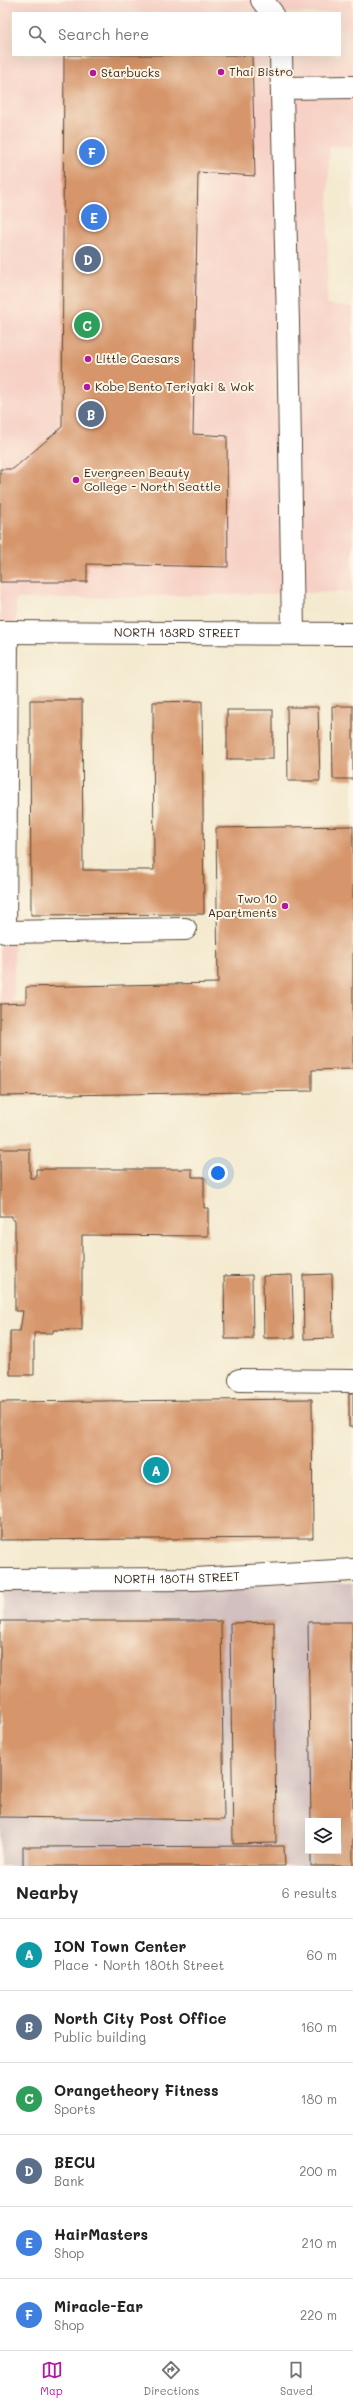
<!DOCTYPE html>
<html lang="en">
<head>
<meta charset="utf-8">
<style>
	:root { --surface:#fff; --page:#f2f2f2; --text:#222; --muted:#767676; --line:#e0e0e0; --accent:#b5179e }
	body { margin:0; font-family:Mali,sans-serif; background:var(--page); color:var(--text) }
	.controls { position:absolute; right:12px; bottom:12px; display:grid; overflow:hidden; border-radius:0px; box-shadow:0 4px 16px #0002 }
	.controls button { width:36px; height:36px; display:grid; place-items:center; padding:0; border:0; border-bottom:1px solid var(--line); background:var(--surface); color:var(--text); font:20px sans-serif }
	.you { position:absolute; left:218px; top:1173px; width:14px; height:14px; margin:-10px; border:3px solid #fff; border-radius:50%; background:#1a73e8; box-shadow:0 0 0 6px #1a73e833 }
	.badge { display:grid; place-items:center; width:26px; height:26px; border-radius:50%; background:var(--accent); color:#fff; font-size:13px; font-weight:700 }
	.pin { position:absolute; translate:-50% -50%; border:2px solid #fff; box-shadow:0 1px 4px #0006 }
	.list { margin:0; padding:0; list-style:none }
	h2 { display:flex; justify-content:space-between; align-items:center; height:52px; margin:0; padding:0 16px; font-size:17px }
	h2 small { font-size:13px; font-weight:400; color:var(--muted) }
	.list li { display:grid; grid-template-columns:26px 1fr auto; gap:12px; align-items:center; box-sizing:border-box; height:72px; padding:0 16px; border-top:1px solid var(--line) }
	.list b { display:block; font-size:15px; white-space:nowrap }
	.list p { margin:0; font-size:13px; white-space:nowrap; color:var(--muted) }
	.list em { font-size:13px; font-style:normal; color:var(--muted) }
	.icon { flex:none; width:22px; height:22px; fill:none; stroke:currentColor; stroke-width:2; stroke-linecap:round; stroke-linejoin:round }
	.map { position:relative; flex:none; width:353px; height:1866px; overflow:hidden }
	.search { position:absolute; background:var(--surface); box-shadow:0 4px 16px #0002; left:12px; right:12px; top:12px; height:44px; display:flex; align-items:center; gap:10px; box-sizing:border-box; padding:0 14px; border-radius:0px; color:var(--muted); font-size:15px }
	.sheet { height:484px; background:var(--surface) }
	nav { display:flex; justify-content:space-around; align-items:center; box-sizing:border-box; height:56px; border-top:1px solid var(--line); background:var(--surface); font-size:11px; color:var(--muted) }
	nav a { display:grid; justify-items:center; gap:2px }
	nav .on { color:var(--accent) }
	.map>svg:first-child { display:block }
	.built { fill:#f7d1c6; fill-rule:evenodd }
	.industrial { fill:#d2bfbf; fill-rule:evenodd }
	.building { fill:#d6956a }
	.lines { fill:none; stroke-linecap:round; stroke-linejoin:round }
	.minor-casing { stroke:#574739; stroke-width:24 }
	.minor { stroke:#fff; stroke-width:22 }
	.poi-dot { fill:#b5179e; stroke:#fcf5e5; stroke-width:1.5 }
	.labels { text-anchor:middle; stroke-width:4; stroke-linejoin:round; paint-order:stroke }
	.poi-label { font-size:12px; fill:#3b2a1e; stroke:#fcf5e5; text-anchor:start }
	.street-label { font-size:12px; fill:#3b2a1e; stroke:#fcf5e5 }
</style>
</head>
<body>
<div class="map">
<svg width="353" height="1866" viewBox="0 0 353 1866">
	<rect width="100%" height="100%" fill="#fcf5e5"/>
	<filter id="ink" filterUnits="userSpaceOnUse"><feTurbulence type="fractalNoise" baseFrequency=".025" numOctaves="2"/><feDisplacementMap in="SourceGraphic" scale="8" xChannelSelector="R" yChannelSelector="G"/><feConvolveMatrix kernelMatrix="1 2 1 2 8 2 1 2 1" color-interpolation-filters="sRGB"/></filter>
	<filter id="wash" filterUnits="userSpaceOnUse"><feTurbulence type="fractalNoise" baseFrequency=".012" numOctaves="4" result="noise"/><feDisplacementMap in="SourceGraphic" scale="16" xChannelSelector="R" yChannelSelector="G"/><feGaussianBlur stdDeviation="0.9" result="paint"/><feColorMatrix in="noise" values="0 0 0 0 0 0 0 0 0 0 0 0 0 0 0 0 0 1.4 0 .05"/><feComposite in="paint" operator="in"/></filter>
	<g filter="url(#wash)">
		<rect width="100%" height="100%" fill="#f4ead0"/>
		<!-- built -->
		<path class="built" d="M0,0H353V147H329L327,305L353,307V592L16,599L14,1027H0ZM13,13H340V55H13Z"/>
		<!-- industrial -->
		<path class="industrial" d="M0,1582L353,1583V1866H0ZM308,1821H338V1851H308Z"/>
		<g id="blocks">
			<!-- building -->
			<g class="building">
				<polygon points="64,55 252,55 255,176 198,172 193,434 227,436 228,567 87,564 87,582 0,582 0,469 13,469 62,427"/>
				<polygon points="30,700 82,700 83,870 154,870 153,702 202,701 204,914 31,915"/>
				<polygon points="332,706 353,706 353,779 333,779"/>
				<polygon points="287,707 318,707 320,781 288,781"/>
				<rect x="227" y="710" width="46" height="49"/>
				<polygon points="353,826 353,1069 312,1070 312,1091 0,1096 0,1004 26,1003 26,987 218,983 216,828"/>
				<polygon points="0,1149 30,1149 30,1178 36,1178 36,1169 192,1169 192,1177 204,1177 204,1208 208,1208 208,1236 82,1235 82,1330 53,1330 53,1333 34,1333 34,1375 10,1375 10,1331 20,1331 23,1311 15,1311 15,1220 12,1220 12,1216 0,1216"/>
				<polygon points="332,1274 333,1338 304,1339 303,1275"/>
				<polygon points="252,1275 253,1339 225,1339 224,1276"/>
				<polygon points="292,1275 294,1338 264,1338 263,1276"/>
				<rect x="349" y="1393" width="4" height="34"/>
				<polygon points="312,1399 313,1538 0,1540 0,1402"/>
				<polygon points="0,1621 221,1621 224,1820 0,1817"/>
				<polygon points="274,1622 276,1843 233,1844 230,1623"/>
				<polygon points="308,1622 352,1622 353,1866 311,1866 311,1851 338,1851 338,1821 311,1821"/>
				<polygon points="284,1846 285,1866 23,1866 23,1847"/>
			</g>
		</g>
	</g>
	<g filter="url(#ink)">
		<use href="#blocks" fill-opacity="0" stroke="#574739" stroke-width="1"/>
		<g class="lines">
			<defs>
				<g id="minor">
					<polyline points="262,0 272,13"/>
					<polyline points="281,55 288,322 293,633"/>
					<polyline points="282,88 353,87"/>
					<path id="s1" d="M0,632L353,634"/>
					<polyline points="7,632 5,932 185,929"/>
					<polyline points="240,1380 353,1381"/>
					<path id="s2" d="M0,1580L195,1579L353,1570"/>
				</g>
			</defs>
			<!-- minor casing -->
			<use href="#minor" class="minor-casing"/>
			<!-- minor -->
			<use href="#minor" class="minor"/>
		</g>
	</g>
	<!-- markers -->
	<g class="poi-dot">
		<circle cx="221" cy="72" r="4"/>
		<circle cx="93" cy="73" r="4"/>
		<circle cx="88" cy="359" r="4"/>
		<circle cx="87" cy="387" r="4"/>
		<circle cx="76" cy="480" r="4"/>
		<circle cx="285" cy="906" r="4"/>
	</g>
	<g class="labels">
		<!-- poi labels -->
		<g class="poi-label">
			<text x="229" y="76">Thai Bistro</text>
			<text x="101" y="77">Starbucks</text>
			<text x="96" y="363">Little Caesars</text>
			<text x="95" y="391">Kobe Bento Teriyaki &amp; Wok</text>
			<text x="84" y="477">Evergreen Beauty<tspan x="84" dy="14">College - North Seattle</tspan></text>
			<text x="277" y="903" text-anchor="end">Two 10<tspan x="277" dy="14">Apartments</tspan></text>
		</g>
		<!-- street labels -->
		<g class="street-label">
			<text dy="4" stroke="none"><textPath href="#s1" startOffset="177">NORTH 183RD STREET</textPath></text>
			<text dy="4" stroke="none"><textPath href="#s2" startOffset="177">NORTH 180TH STREET</textPath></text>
		</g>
	</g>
</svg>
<div class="controls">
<button><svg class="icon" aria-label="layers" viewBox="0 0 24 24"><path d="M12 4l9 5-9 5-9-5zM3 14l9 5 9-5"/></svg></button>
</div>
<div class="you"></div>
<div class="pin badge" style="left:156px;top:1470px;background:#0f9aa8">A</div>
<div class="pin badge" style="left:91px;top:414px;background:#5c6f8a">B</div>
<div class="pin badge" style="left:87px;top:325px;background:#2e9e5b">C</div>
<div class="pin badge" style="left:88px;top:259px;background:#5c6f8a">D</div>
<div class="pin badge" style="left:94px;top:217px;background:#3f7fe0">E</div>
<div class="pin badge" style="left:92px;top:152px;background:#3f7fe0">F</div>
<div class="search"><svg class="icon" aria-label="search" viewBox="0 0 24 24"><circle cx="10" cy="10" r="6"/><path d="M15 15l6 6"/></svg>Search here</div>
</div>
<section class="sheet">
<h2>Nearby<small>6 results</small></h2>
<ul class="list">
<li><span class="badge" style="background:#0f9aa8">A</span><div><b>ION Town Center</b><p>Place · North 180th Street</p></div><em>60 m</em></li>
<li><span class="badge" style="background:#5c6f8a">B</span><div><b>North City Post Office</b><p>Public building</p></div><em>160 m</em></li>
<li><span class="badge" style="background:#2e9e5b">C</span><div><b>Orangetheory Fitness</b><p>Sports</p></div><em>180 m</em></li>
<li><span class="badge" style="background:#5c6f8a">D</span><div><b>BECU</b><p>Bank</p></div><em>200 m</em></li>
<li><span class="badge" style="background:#3f7fe0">E</span><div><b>HairMasters</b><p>Shop</p></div><em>210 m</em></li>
<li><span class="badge" style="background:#3f7fe0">F</span><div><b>Miracle-Ear</b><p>Shop</p></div><em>220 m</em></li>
</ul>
</section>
<nav>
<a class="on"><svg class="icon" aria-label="map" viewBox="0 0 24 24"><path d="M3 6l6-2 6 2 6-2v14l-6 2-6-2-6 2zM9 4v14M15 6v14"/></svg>Map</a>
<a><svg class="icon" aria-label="directions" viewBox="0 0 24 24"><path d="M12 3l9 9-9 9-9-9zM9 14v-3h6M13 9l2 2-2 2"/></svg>Directions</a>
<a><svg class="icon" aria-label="saved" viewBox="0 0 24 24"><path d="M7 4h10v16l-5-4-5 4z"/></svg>Saved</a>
</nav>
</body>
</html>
